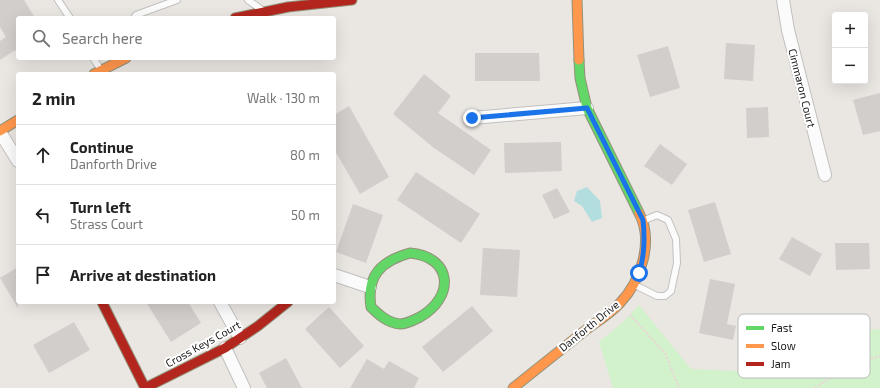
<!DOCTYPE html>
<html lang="en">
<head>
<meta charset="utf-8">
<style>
	:root { --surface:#fff; --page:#f6f6f6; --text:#222; --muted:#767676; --line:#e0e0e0 }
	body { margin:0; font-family:"Exo 2",sans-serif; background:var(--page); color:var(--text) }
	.controls { position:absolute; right:12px; top:12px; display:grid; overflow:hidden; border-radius:4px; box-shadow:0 4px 16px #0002 }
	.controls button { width:36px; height:36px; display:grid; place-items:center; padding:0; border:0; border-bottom:1px solid var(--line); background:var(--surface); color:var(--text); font:20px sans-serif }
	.stop { position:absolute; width:12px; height:12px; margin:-9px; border:3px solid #1a73e8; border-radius:50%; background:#fff }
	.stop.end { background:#1a73e8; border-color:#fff; box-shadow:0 1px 4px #0008 }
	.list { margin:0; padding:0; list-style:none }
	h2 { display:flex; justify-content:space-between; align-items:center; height:52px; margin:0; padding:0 16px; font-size:17px }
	h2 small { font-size:13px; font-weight:400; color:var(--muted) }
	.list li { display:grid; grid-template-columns:26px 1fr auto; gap:12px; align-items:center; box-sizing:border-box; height:60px; padding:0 16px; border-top:1px solid var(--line) }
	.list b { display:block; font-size:15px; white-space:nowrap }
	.list p { margin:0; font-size:13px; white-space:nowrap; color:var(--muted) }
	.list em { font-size:13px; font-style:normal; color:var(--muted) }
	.icon { flex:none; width:22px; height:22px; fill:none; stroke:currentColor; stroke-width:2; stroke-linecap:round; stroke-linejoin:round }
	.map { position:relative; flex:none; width:880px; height:388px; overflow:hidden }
	.search { position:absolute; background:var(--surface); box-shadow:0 4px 16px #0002; left:16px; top:16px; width:320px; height:44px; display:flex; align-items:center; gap:10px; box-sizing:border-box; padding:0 14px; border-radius:4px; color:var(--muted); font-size:15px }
	.panel { position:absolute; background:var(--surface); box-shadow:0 4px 16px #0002; left:16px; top:72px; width:320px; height:232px; border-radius:4px }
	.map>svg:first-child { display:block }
	.park { fill:#d1f2ca }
	.water { fill:#b3dedf }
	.building { fill:#d2cecb }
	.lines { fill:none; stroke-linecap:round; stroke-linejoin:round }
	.lane-casing { stroke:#c2c1bf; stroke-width:8 }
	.street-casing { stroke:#c2c1bf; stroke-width:14 }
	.fast-casing { stroke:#94917a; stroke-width:11 }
	.slow-casing { stroke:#94917a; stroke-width:11 }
	.jam-casing { stroke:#94917a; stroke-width:11 }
	.path { stroke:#ead7d7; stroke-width:2.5; stroke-dasharray:2 2; stroke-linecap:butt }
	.lane { stroke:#fcfbfb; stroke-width:6 }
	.street { stroke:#fcfbfb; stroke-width:12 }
	.fast { stroke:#63d668; stroke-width:9 }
	.slow { stroke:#ff974d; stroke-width:9 }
	.jam { stroke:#b3261e; stroke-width:9 }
	.route { stroke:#1a73e8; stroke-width:5 }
	.labels { text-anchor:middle; stroke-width:4; stroke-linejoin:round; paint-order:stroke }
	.street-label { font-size:11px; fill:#1b1b1b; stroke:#fff }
	.key { fill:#fff; stroke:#bbb; stroke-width:1 }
	.key-label { font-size:11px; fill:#1b1b1b }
</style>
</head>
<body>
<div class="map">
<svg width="880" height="388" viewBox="0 0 880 388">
	<rect width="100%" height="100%" fill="#eae6e2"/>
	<!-- park -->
	<polygon class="park" points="639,305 691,369 801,374 790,337 880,329 880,388 613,388 599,342 622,323"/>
	<!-- water -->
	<polygon class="water" points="587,187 600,201 602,218 592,222 582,206 574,201 577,191"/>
	<!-- building -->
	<g class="building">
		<polygon points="0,0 24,0 35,18 18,18 18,55 15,50 0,60 0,41 6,37 0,27"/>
		<polygon points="726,43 755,45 753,81 724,79"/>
		<polygon points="668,46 680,88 650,97 637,55"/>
		<polygon points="475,53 539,53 540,81 475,81"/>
		<polygon points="424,74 451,96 438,113 491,150 474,175 434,148 393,114"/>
		<polygon points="880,93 880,131 863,135 853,100"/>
		<polygon points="349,106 389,177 360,194 334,149 334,115"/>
		<polygon points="768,107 769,137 747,138 746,108"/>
		<polygon points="561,142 562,171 505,173 504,143"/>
		<polygon points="660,144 687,164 672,185 644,166"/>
		<polygon points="416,172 480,214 461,243 397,200"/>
		<polygon points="557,188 570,212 554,219 542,195"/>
		<polygon points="715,202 731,254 704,262 688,210"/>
		<polygon points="353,204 383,215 366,263 336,252"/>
		<polygon points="792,237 822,254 810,276 779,259"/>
		<polygon points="835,243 869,243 870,269 836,270"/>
		<polygon points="483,248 520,250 517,297 480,295"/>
		<polygon points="18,267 18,308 0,278"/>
		<polygon points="710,279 735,284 727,324 736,326 733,340 699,333"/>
		<polygon points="146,302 188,302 201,323 171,342"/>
		<polygon points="472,306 493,331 443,372 422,347"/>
		<polygon points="329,307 364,346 340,368 305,329"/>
		<polygon points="74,322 90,350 49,373 33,345"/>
		<polygon points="286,358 302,388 267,388 259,373"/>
		<polygon points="367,359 384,369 389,361 419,378 414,388 350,388"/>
	</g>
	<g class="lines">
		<defs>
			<g id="lane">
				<polyline points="58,0 70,18"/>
				<polyline points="248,0 262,10"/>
				<polyline points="134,18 136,15 177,0"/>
				<polyline points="93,58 101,70"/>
				<polyline points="635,285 657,296 665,296 671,291 677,263 676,239 668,220 657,215 645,220"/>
			</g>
			<g id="street">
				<polyline points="783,0 788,30 825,175"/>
				<polyline points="472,118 587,108"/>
				<polyline points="0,132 18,161"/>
				<polyline points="334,275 370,287"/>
				<polyline points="220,302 240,338"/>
				<polyline points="225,348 244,388"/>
			</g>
			<g id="fast">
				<polyline points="579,60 580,78 587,108 639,213"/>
				<path d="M410,253C453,257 455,297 420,317C414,320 407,324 400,324C388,323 379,315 371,307C366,276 381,261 410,253Z"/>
			</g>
			<g id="slow">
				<polyline points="577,0 579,60"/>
				<polyline points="94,74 126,58"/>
				<polyline points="0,131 18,120"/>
				<path d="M513,388C538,368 562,349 587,329C598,321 611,313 620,303C641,281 654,241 639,213"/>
			</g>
			<g id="jam">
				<polyline points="235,18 288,7 352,0"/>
				<polyline points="102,302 145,388 225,348 258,326 288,302"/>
			</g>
		</defs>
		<!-- lane casing -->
		<use href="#lane" class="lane-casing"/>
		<!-- street casing -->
		<use href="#street" class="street-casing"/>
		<!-- fast casing -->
		<use href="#fast" class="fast-casing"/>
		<!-- slow casing -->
		<use href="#slow" class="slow-casing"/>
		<!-- jam casing -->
		<use href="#jam" class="jam-casing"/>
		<!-- path -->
		<g class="path">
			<polyline points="630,315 665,353 679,388"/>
			<polyline points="815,388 848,366 880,356"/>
		</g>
		<!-- lane -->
		<use href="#lane" class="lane"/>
		<!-- street -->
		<use href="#street" class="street"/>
		<!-- fast -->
		<use href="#fast" class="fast"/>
		<!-- slow -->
		<use href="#slow" class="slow"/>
		<!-- jam -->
		<use href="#jam" class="jam"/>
	</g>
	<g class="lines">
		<!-- route -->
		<path class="route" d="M472,118L587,108L643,220C645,239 645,255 639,273"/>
	</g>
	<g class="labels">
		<!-- street labels -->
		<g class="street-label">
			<text transform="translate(802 88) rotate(76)" y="4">Cimmaron Court</text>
			<text transform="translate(589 326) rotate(-39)" y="4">Danforth Drive</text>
			<text transform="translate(203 344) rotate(-29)" y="4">Cross Keys Court</text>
		</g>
	</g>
	<!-- legend -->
	<rect x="738" y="314" width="132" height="64" rx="6" class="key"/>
	<rect x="746" y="326" width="18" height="4" fill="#63d668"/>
	<rect x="746" y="344" width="18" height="4" fill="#ff974d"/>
	<rect x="746" y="362" width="18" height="4" fill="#b3261e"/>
	<g class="key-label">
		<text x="771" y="332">Fast</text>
		<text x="771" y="350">Slow</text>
		<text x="771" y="368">Jam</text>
	</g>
</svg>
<div class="controls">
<button>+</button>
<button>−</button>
</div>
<div class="stop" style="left:639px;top:273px"></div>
<div class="stop end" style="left:472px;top:118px"></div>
<div class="search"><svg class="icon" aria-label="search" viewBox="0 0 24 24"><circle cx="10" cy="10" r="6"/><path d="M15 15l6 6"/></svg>Search here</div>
<section class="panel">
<h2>2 min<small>Walk · 130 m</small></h2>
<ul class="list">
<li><svg class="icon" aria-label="ahead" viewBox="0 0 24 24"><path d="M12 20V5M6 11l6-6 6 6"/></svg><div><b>Continue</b><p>Danforth Drive</p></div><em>80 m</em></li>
<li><svg class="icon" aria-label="left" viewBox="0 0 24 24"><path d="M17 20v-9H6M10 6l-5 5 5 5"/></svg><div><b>Turn left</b><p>Strass Court</p></div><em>50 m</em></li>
<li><svg class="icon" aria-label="arrive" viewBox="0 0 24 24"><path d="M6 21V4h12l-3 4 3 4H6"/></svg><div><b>Arrive at destination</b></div></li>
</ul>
</section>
</div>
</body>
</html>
